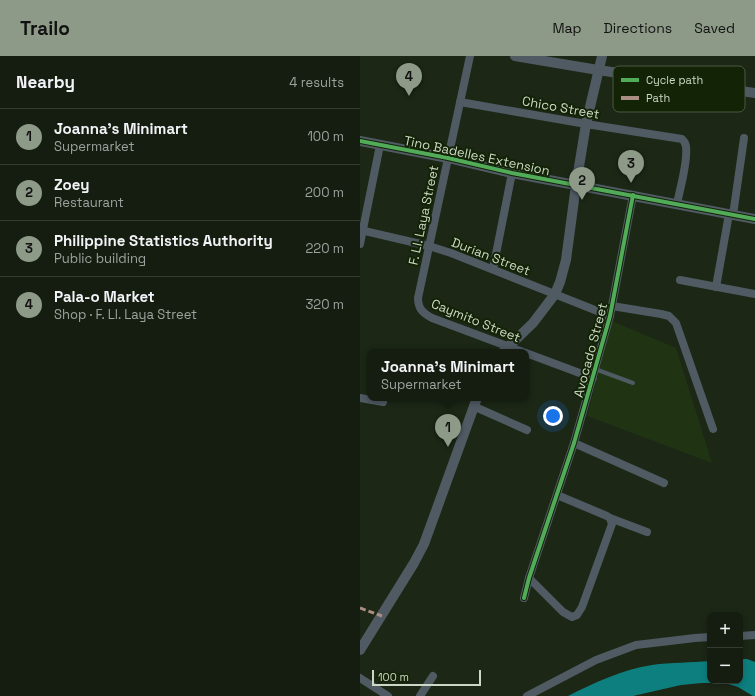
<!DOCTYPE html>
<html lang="en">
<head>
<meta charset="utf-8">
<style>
	:root { --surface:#151d10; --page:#1e2619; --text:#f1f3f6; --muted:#9da29f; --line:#343b30; --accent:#8e9a88 }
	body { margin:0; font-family:"Space Grotesk",sans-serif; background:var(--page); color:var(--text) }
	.controls { position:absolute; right:12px; bottom:12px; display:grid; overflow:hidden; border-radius:8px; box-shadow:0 2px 6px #0003 }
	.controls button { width:36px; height:36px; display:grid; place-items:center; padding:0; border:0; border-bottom:1px solid var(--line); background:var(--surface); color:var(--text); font:20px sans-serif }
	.scale { position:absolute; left:12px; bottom:10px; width:109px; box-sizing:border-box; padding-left:4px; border:2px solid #ccd8c6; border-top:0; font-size:11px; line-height:14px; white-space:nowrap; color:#ccd8c6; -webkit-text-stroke:3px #122306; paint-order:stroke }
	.you { position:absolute; left:193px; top:360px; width:14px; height:14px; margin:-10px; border:3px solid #fff; border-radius:50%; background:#1a73e8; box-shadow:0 0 0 6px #1a73e833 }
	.badge { display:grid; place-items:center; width:26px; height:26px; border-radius:50%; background:var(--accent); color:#111; font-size:13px; font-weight:700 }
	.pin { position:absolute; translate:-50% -33px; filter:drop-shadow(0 1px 2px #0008) }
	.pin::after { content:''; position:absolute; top:21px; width:14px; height:12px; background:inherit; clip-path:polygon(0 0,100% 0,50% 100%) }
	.popup { position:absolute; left:7px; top:293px; width:162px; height:52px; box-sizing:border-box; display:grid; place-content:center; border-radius:8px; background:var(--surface); filter:drop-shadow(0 1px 3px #0005); font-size:13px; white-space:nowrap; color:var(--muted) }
	.popup b { font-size:15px; color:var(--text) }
	.popup::after { content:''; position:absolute; left:50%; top:100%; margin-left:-8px; border:8px solid transparent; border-top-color:var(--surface) }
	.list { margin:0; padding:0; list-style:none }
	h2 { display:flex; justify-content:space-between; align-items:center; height:52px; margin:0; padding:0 16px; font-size:17px }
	h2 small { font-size:13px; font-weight:400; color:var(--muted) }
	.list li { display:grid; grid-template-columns:26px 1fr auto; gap:12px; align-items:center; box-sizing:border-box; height:56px; padding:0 16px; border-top:1px solid var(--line) }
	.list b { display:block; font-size:15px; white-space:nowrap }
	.list p { margin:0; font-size:13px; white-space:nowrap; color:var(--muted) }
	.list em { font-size:13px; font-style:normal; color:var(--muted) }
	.map { position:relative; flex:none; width:395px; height:640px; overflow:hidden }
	header { display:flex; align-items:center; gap:24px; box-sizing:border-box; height:56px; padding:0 20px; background:var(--accent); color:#111 }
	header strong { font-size:19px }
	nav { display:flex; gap:22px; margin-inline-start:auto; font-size:14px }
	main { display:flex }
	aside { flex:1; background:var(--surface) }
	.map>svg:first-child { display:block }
	.built { fill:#203413 }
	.water { fill:#0d7f7e }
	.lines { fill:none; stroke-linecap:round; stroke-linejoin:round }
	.service { stroke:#4f5a63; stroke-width:4 }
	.minor { stroke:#4f5a63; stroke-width:8 }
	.tertiary { stroke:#4f5a63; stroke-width:10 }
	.quiet { stroke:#ac8f84; stroke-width:3; stroke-dasharray:6 3; stroke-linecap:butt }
	.cycleway-casing { stroke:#122306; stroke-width:6 }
	.cycleway { stroke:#51ab58; stroke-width:4 }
	.labels { text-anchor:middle; stroke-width:4; stroke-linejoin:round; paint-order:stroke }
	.street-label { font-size:13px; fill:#ccd8c6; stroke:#122306 }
	.key { fill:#122306; stroke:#4a5940; stroke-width:1 }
	.key-label { font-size:11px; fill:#ccd8c6 }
</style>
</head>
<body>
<header>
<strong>Trailo</strong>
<nav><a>Map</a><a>Directions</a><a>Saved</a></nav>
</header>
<main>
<aside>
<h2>Nearby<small>4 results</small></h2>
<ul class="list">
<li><span class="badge">1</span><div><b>Joanna's Minimart</b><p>Supermarket</p></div><em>100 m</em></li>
<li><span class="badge">2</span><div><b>Zoey</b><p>Restaurant</p></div><em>200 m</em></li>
<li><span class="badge">3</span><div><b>Philippine Statistics Authority</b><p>Public building</p></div><em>220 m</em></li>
<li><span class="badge">4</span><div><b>Pala-o Market</b><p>Shop · F. Ll. Laya Street</p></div><em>320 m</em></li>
</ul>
</aside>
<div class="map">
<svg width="395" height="640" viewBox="0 0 395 640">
	<rect width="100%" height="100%" fill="#1c2716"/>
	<!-- built -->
	<polygon class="built" points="252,265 316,292 352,407 227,360"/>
	<!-- water -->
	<path class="water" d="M380,603H387L395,606V640H393L378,631L365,627H342L321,629L273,640H208C234,627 263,613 292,609C311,606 331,607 350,605V625H380Z"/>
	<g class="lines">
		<!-- service -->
		<polyline class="service" points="235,313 273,327"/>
		<!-- minor -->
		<g class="minor">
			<path d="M110,0L58,242C58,253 63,257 72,262L163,296"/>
			<path d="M100,46L226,68L322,83C324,85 326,87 326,91C328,106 320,132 317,148"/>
			<polyline points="373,159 384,82"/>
			<polyline points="0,174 69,190 91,197 250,260"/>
			<polyline points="0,188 20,89"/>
			<polyline points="133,213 152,117"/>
			<polyline points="320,224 395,238"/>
			<polyline points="356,231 369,158"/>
			<polyline points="252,250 301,258 309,260 316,267 353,373"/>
			<polyline points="166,297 233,322"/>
			<polyline points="0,342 23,346"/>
			<polyline points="113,350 167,374"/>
			<polyline points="214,387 304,427"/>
			<polyline points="250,462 287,476"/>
			<polyline points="169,522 203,556 212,561 217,559 222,551 252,468 250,462 247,460 197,439"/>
			<polyline points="164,542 169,522 214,387 250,260 273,139"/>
			<polyline points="380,580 395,579"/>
			<polyline points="0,622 28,640"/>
			<polyline points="60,640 73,620"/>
			<polyline points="167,640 236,604 276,589 335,582 350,581"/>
		</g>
		<!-- tertiary -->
		<g class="tertiary">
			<polyline points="155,0 238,14 395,37"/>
			<polyline points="0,85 88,102 152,117 395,163"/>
			<polyline points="143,296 173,267 195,238 200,226 206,204 216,129 226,68 242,0"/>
			<polyline points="0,594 54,507 64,488 117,342"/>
		</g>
		<!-- quiet -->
		<polyline class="quiet" points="0,552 22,560"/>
		<defs>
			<g id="cycleway">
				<polyline points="0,85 88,102 152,117 395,163"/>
				<polyline points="164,542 169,522 214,387 250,260 273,139"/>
			</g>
		</defs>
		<!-- cycleway casing -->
		<use href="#cycleway" class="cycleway-casing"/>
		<!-- cycleway -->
		<use href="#cycleway" class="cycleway"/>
	</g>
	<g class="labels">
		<!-- street labels -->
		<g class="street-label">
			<text transform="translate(201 51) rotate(10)" y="5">Chico Street</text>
			<text transform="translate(117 99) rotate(12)" y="5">Tino Badelles Extension</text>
			<text transform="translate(63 159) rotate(-78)" y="5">F. Ll. Laya Street</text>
			<text transform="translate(131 200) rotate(21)" y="5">Durian Street</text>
			<text transform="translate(116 264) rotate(22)" y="5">Caymito Street</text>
			<text transform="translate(230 294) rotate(-75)" y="5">Avocado Street</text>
		</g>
	</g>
	<!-- legend -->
	<rect x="253" y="10" width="132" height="46" rx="6" class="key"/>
	<rect x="261" y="22" width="18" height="4" fill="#51ab58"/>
	<rect x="261" y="40" width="18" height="4" fill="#ac8f84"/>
	<g class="key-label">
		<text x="286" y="28">Cycle path</text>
		<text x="286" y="46">Path</text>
	</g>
</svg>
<div class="controls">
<button>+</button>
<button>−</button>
</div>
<div class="scale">100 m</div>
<div class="you"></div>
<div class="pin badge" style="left:88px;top:391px">1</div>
<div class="popup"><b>Joanna's Minimart</b>Supermarket</div>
<div class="pin badge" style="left:222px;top:144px">2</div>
<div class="pin badge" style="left:271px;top:127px">3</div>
<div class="pin badge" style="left:49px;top:40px">4</div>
</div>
</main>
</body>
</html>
